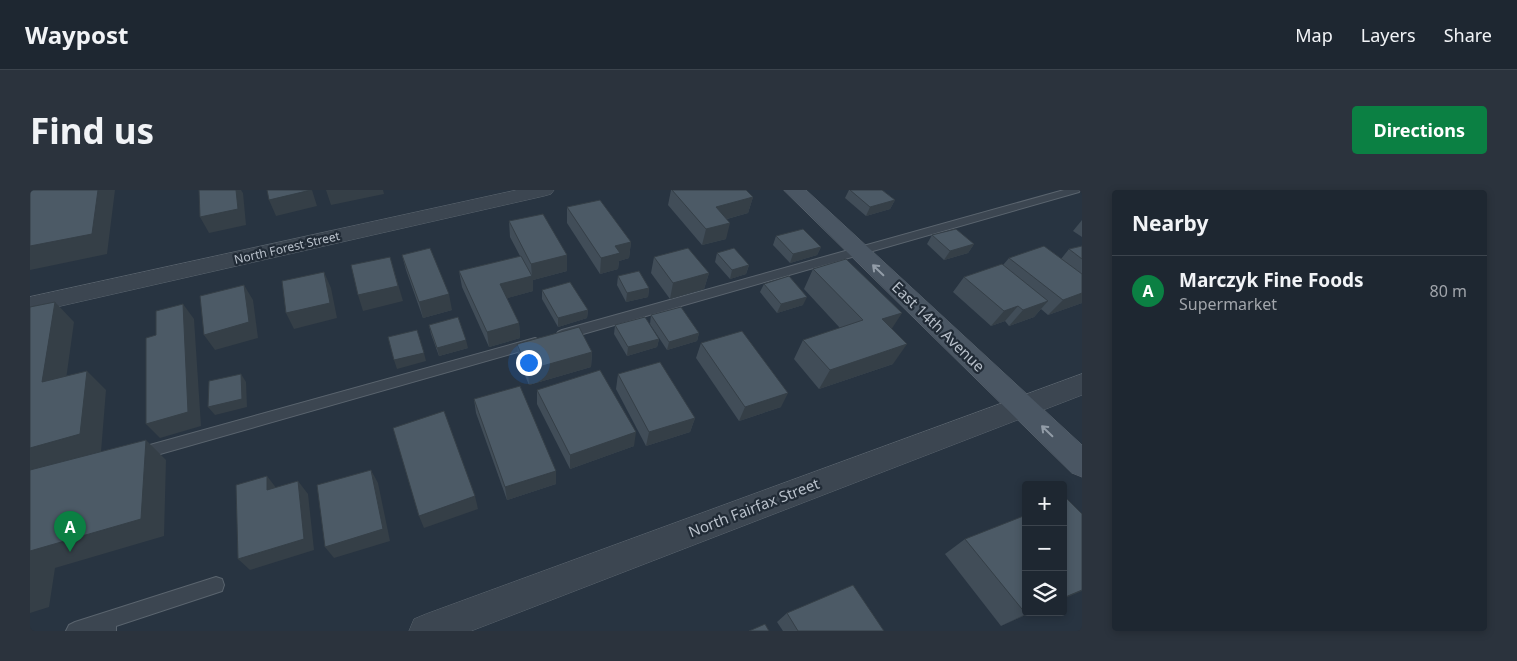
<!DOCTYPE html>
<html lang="en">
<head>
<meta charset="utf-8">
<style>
	:root { --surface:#1e2731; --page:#2b333d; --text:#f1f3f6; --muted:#a1a5ab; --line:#3c444d; --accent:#0b8043 }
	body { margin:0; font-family:"Noto Sans",sans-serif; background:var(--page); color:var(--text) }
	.controls { position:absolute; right:15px; bottom:15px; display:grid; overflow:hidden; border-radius:5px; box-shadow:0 2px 8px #0003 }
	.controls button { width:45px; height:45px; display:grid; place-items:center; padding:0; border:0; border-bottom:1px solid var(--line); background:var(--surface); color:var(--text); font:25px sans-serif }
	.you { position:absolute; left:498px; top:172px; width:18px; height:18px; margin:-12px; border:4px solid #fff; border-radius:50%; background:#1a73e8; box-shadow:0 0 0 8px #1a73e833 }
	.badge { display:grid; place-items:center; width:32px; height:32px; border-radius:50%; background:var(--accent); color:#fff; font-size:16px; font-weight:700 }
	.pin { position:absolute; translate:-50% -41px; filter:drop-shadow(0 1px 2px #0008) }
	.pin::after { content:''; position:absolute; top:26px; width:18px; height:15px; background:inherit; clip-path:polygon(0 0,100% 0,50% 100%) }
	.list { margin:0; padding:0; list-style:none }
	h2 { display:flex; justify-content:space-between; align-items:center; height:65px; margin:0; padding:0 20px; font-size:21px }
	h2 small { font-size:16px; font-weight:400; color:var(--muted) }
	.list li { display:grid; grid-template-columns:32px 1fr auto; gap:15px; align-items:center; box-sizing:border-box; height:70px; padding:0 20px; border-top:1px solid var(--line) }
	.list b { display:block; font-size:19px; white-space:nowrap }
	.list p { margin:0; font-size:16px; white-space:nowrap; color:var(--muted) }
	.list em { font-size:16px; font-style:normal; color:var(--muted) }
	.icon { flex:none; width:28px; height:28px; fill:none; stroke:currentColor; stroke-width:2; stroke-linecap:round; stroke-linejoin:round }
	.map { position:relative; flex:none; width:1052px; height:441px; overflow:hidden; border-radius:5px }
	header { display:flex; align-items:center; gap:30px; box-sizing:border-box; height:70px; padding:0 25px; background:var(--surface); border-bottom:1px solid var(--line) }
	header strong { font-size:24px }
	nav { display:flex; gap:28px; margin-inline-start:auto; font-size:18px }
	.intro { display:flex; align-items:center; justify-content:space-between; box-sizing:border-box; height:120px; padding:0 30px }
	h1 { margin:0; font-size:35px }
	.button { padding:12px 22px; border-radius:5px; background:var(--accent); color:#fff; font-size:18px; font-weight:700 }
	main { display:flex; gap:30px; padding:0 30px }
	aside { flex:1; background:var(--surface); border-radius:5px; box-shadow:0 2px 8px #0003 }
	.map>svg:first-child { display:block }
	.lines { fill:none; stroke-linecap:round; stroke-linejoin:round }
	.service-casing { stroke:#5a646e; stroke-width:2 }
	.minor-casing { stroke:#5a646e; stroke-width:1 }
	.secondary-casing { stroke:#5a646e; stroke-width:1 }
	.service { fill:#3c4651; fill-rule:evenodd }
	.minor { fill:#3c4651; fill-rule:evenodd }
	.secondary { fill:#4a5663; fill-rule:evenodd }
	.wall { fill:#414d58 }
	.shaded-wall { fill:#353f47 }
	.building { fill:#4c5a66; stroke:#353f47 }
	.oneway { stroke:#929ca7 }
	.labels { text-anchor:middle; stroke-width:4.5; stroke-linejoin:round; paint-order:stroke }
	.far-street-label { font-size:12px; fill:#b9c1cb; stroke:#212b36 }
	.street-label { font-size:15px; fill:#b9c1cb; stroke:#212b36 }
</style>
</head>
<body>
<header>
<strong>Waypost</strong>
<nav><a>Map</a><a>Layers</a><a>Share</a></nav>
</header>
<div class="intro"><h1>Find us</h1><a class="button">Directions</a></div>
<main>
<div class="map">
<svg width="1052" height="441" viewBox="0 0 1052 441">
	<rect width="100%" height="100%" fill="#283441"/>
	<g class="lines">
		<defs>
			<g id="service">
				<polygon points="1034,0 1050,0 1049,2 532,150 528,148 526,145 528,142 532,140"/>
				<polygon points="505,148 509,150 511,153 509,156 109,270 104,268 102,264 104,260 109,258"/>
				<polygon points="186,387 192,389 194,395 192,401 86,436 86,441 36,441 39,435 45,432"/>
			</g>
			<g id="minor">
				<polygon points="487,0 524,0 521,4 514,6 0,123 0,107"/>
				<polygon points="1052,184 1052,205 441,441 379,441 384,429 396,424"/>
			</g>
			<polygon id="secondary" points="754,0 776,0 1052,255 1052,287 1042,283"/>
		</defs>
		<!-- service casing -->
		<use href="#service" class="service-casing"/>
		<!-- minor casing -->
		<use href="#minor" class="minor-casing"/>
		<!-- secondary casing -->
		<use href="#secondary" class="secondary-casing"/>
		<!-- service -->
		<use href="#service" class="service"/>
		<!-- minor -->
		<use href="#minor" class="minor"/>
		<!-- secondary -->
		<use href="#secondary" class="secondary"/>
	</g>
	<!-- wall -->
	<g class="wall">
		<polygon points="641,0 716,0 723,7 718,23 697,29 696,49 672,55 638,15"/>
		<polygon points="819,0 852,0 865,10 860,19 836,26 815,8"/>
		<polygon points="537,17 601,52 599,68 589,71 588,79 570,84 537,33"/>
		<polygon points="1052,30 1052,47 1043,41"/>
		<polygon points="479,31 537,65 537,81 503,90 503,101 477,108 489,133 490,148 459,157 432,97 429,81 490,66 480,47"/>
		<polygon points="902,45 944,54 938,63 914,70 897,54"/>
		<polygon points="746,46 791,57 787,65 760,73 743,55"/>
		<polygon points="1052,56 1052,113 1018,125 1011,119 1004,127 979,136 975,131 961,136 923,102 934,87 973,75 979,68 1031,69 1039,59"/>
		<polygon points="687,63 719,75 716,84 700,89 685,72"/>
		<polygon points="372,65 422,120 393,128 376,80"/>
		<polygon points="624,67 679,83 674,99 640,109 621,83"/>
		<polygon points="783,79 861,139 863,174 789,199 764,169 773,150 810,138 774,99"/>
		<polygon points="588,86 619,98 618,107 596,112 587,95"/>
		<polygon points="734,94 773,115 747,123 730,102"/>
		<polygon points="512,100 558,120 557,128 528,137 512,109"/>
		<polygon points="621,125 669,143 667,151 637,160 620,134"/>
		<polygon points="399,135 438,158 409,166 401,144"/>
		<polygon points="585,135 629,149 627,157 597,166 584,144"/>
		<polygon points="671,153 751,217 709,231 666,168"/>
		<polygon points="487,154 562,162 561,177 499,195 488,169"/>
		<polygon points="588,184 665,228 660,242 616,256 586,199"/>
		<polygon points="507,200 604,256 540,279 507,214"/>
		<polygon points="444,209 526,294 477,310 446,223"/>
		<polygon points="935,349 1002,422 971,436 915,364"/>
		<polygon points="757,423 854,441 753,441 747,432"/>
	</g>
	<!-- shaded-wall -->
	<g class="shaded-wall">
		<polygon points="68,0 85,0 77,64 0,80 0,56"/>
		<polygon points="206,0 211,0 213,3 216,35 179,43 170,27"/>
		<polygon points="282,0 287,16 246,26 239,10"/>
		<polygon points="296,0 353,0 354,4 301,15"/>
		<polygon points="723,7 718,23 682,33 686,17"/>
		<polygon points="865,10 860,19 836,26 840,17"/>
		<polygon points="700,33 696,49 672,55 676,39"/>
		<polygon points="601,52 599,68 589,71 588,79 570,84 571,68 585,56"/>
		<polygon points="944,54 938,63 914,70 920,61"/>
		<polygon points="791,57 787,65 760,73 763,64"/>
		<polygon points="537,65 537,81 503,90 503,101 471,110 470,94 502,86 501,74"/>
		<polygon points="360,67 373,111 333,121 328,105"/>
		<polygon points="719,75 716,84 700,89 702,80"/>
		<polygon points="294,82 301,98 307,128 264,139 256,123"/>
		<polygon points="679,83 674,99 640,109 643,93"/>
		<polygon points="214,95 223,110 228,148 185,160 174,145"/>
		<polygon points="619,98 618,107 596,112 597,103"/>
		<polygon points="1052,103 1052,113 1018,125 1033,110"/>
		<polygon points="419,104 422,120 393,128 389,112"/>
		<polygon points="777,107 773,115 747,123 751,114"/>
		<polygon points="1018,111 1004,127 979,136 993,120"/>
		<polygon points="25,112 44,132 33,211 12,192"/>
		<polygon points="153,114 164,129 171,236 130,248 116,234"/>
		<polygon points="988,116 975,131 961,136 974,121"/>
		<polygon points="558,120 557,128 528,137 528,128"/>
		<polygon points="872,123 859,143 852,129"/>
		<polygon points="489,133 490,148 459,157 457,142"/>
		<polygon points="669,143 667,151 637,160 639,152"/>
		<polygon points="629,149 627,157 597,166 598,157"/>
		<polygon points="436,150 438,158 409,166 407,158"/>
		<polygon points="877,154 863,174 789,199 800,180"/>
		<polygon points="562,162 561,177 499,195 498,180"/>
		<polygon points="394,163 396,171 367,179 364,170"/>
		<polygon points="57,181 76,200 71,262 0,282 0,258"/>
		<polygon points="211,184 216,192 217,217 185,225 178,217"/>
		<polygon points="758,203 751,217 709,231 715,217"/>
		<polygon points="665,228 660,242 616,256 619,242"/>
		<polygon points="606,242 604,256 540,279 540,265"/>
		<polygon points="116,250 136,270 134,346 25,378 19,417 0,423 0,361"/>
		<polygon points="341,280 348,293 360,351 304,368 295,357"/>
		<polygon points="526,281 526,294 477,310 475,297"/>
		<polygon points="237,286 247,299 237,300"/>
		<polygon points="268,291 278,304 284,360 220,380 208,369"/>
		<polygon points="445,306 448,319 394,338 389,326"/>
		<polygon points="1052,400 1052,401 1033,409 1033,408"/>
		<polygon points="1000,422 1002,422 971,436"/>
	</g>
	<!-- building -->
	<g class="building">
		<polygon points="0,0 68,0 62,44 0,56"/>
		<polygon points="169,0 206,0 208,19 170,27"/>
		<polygon points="237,0 281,0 239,10"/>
		<polygon points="642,0 716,0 723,7 686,17 700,33 676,39"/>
		<polygon points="820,0 852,0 865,10 840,17"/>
		<polygon points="570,10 601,52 585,56 590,63 571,68 537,17"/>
		<polygon points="513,24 537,65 501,74 479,31"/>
		<polygon points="773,39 791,57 763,64 746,46"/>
		<polygon points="926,39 944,54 920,61 902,45"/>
		<polygon points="1014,56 1052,84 1052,103 1033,110 979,68"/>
		<polygon points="1052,56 1052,69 1039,59"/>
		<polygon points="400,58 419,104 389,112 372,65"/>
		<polygon points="658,58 679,83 643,93 624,67"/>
		<polygon points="704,58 719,75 702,80 687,63"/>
		<polygon points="491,66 502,86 470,94 489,133 457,142 429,81"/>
		<polygon points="360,67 368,96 328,105 321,75"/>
		<polygon points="816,69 872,123 852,129 877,154 800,180 773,150 833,130 783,79"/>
		<polygon points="972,74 1018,111 993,120 988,116 974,121 934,87"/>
		<polygon points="609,81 619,98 597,103 588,86"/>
		<polygon points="294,82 300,113 256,123 252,91"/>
		<polygon points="759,86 777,107 751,114 734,94"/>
		<polygon points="540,92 558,120 528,128 512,100"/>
		<polygon points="214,95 219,132 174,145 170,106"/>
		<polygon points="25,112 12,192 57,181 50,244 0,258 0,117"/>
		<polygon points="153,114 158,222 116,234 116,148 126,145 126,121"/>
		<polygon points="651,117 669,143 639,152 621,125"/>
		<polygon points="428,127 436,150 407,158 399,135"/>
		<polygon points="615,127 629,149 598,157 585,135"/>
		<polygon points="549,137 562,162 498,180 487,154"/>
		<polygon points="387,140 394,163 364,170 358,147"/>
		<polygon points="712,141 758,203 715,217 671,153"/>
		<polygon points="630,172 665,228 619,242 588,184"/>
		<polygon points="570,180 606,242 540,265 507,200"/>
		<polygon points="211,184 212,209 178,217 179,191"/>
		<polygon points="490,196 526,281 475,297 444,209"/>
		<polygon points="414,221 445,306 389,326 363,238"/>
		<polygon points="116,250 111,329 0,361 0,280"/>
		<polygon points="341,280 353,339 295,357 287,295"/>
		<polygon points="237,286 237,300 268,291 274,349 208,369 206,295"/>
		<polygon points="1037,309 1052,324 1052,400 1033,408 1033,310"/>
		<polygon points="996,325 996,422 1000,422 996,424 935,349"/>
		<polygon points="823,395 854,441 768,441 757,423"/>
		<polygon points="735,434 739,441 719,441"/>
	</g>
	<!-- one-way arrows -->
	<defs><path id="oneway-shaft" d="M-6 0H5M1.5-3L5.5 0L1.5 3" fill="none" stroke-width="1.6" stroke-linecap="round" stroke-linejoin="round" transform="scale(1.25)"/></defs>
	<g class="oneway">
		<use href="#oneway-shaft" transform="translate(848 80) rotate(-136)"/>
		<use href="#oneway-shaft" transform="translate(1017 241) rotate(-136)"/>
	</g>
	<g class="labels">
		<!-- far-street labels -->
		<g class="far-street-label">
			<text transform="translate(257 58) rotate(-13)" y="4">North Forest Street</text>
		</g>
		<!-- street labels -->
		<g class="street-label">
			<text transform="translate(908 137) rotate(44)" y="5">East 14th Avenue</text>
			<text transform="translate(724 318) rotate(-21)" y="5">North Fairfax Street</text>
		</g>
	</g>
</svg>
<div class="controls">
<button>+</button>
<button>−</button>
<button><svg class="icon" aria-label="layers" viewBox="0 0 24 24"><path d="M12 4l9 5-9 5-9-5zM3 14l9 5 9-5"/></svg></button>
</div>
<div class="you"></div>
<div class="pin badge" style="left:40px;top:362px">A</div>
</div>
<aside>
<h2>Nearby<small></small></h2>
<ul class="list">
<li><span class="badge">A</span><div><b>Marczyk Fine Foods</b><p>Supermarket</p></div><em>80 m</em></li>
</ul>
</aside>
</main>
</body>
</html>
